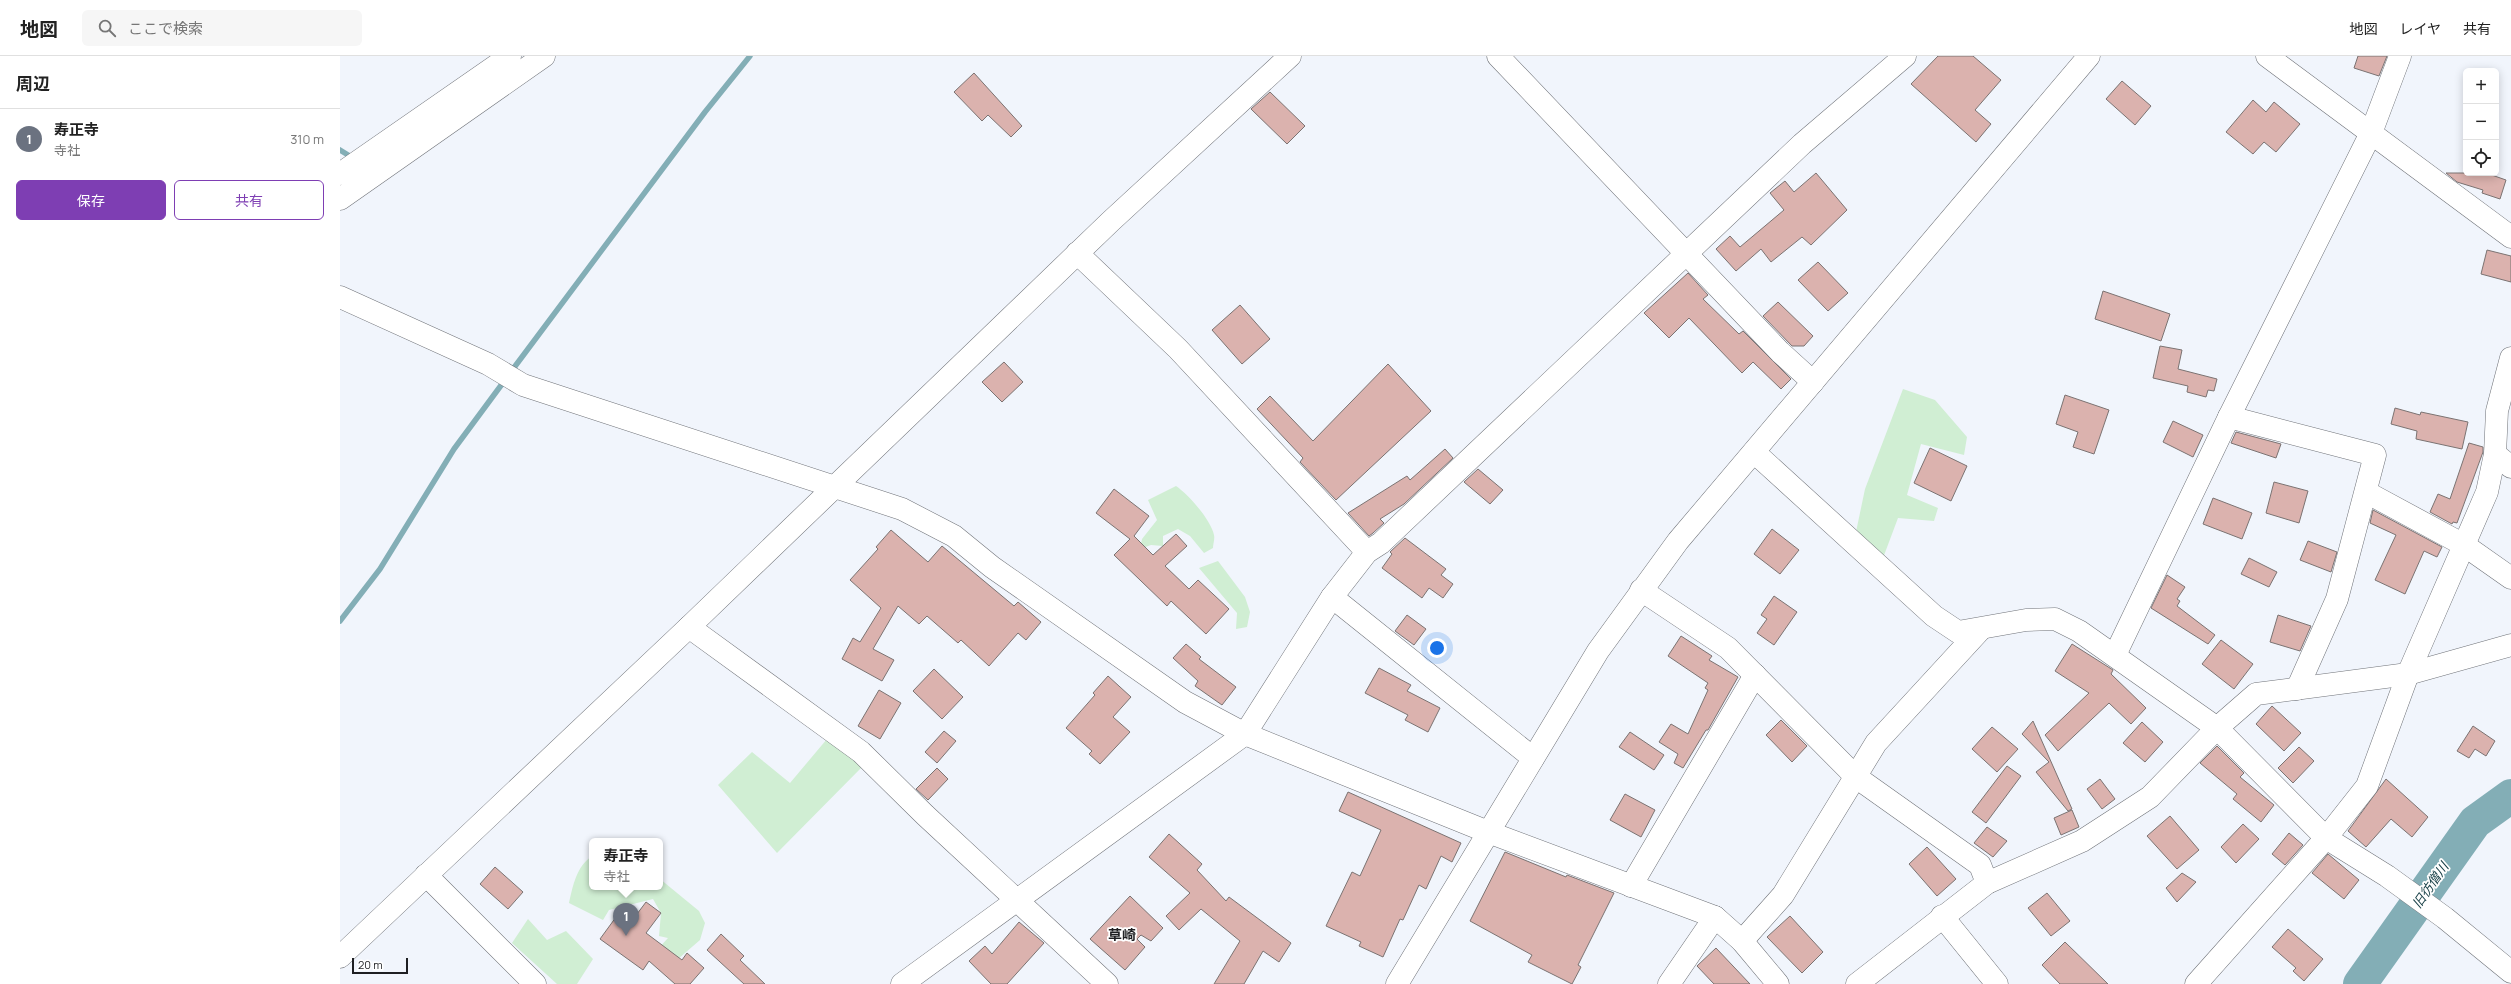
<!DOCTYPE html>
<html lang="ja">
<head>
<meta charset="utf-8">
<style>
	:root { --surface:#fff; --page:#f6f6f6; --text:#222; --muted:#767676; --line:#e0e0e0; --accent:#7e3eb3 }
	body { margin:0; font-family:Manrope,"Noto Sans JP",sans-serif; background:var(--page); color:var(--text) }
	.controls { position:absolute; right:12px; top:12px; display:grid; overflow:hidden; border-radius:6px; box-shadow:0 2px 10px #0003 }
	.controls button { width:36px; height:36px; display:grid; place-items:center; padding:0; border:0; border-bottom:1px solid var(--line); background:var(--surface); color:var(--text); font:20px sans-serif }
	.scale { position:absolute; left:12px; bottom:10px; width:56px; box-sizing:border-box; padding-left:4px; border:2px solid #1e1f22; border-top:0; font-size:11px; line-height:14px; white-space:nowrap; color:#1e1f22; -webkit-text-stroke:3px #fff; paint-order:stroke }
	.you { position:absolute; left:1097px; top:592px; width:14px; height:14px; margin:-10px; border:3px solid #fff; border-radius:50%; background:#1a73e8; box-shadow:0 0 0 6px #1a73e833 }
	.badge { display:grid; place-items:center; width:26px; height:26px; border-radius:50%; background:var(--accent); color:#fff; font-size:13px; font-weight:700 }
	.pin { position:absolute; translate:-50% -33px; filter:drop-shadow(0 1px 2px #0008) }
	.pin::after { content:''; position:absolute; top:21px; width:14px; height:12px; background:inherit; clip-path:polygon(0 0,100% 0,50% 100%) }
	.popup { position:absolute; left:249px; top:782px; width:74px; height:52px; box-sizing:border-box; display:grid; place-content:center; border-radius:6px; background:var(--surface); filter:drop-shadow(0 1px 3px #0005); font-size:13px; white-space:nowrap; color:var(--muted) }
	.popup b { font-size:15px; color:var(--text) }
	.popup::after { content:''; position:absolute; left:50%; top:100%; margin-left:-8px; border:8px solid transparent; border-top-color:var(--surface) }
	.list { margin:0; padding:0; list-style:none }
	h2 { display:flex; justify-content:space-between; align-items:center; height:52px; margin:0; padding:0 16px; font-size:17px }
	h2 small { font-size:13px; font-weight:400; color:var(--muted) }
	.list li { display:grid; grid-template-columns:26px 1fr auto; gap:12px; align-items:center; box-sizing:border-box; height:60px; padding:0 16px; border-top:1px solid var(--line) }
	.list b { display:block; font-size:15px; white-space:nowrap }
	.list p { margin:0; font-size:13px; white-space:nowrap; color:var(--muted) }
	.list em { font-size:13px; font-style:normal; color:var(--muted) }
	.actions { display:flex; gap:8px; padding:12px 16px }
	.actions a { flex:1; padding:9px 0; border:1px solid var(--accent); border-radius:6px; text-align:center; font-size:14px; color:var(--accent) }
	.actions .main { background:var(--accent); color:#fff }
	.icon { flex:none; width:22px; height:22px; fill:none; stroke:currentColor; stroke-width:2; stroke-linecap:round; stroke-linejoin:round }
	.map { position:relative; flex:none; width:2171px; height:928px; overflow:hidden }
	header { display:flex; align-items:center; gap:24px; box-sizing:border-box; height:56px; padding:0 20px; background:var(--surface); border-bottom:1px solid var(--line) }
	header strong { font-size:19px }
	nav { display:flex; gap:22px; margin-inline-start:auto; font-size:14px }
	.search { width:280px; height:36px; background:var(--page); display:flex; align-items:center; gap:10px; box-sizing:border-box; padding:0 14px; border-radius:6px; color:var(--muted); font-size:15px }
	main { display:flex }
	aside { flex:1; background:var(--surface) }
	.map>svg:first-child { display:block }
	.green { fill:#d0eed3 }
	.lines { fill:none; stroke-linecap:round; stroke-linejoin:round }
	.stream { stroke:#83aeb6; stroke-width:5.5 }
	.river { stroke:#83aeb6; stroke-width:34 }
	.building { fill:#dbb2ae; stroke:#7b7372 }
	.minor-casing { stroke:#707379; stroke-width:23 }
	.minor { stroke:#fff; stroke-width:22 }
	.labels { text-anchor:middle; stroke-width:3.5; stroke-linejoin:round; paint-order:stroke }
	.water-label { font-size:13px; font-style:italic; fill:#143d44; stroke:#fff }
	.quarter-label { font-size:14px; font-weight:bold; fill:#1e1f22; stroke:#fff }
</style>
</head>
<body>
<header>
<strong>地図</strong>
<div class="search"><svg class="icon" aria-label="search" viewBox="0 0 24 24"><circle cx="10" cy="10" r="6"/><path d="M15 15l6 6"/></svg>ここで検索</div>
<nav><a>地図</a><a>レイヤ</a><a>共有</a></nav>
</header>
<main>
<aside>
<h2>周辺<small></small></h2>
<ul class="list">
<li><span class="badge" style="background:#6b7280">1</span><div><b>寿正寺</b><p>寺社</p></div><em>310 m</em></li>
</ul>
<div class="actions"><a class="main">保存</a><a>共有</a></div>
</aside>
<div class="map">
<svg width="2171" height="928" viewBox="0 0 2171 928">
	<rect width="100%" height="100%" fill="#f1f5fc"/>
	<!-- green -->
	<g class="green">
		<polygon points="1563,333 1595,344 1627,381 1624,399 1581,388 1567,439 1598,452 1594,465 1558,462 1540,510 1516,476 1525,433"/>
		<path d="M836,430C848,438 871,464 874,479C875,483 873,488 873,492L864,497L850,480L838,473L823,480V490L811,489L800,493L802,483L817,464L808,444Z"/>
		<polygon points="878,505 905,541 910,556 907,571 896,573 897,557 859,512"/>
		<polygon points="487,683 523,710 437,797 378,729 412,696 450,727"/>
		<path d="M252,800V831H320V823L359,855L365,867L360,884L331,909L317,894L328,882L319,880L321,857L313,843L269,854L263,864L229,847C233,830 236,811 252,800Z"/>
		<polygon points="188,863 207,884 226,875 253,903 237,928 217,928 172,887"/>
	</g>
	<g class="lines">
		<!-- stream -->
		<g class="stream">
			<polyline points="0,94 13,102"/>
			<polyline points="170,317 365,56 410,0"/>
			<polyline points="0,565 40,513 114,393 165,324"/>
		</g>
		<!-- river -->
		<polyline class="river" points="2020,928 2135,766 2171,740"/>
	</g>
	<!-- building -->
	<g class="building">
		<polygon points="1598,0 1633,0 1661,24 1635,54 1651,68 1636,86 1571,28"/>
		<polygon points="2018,0 2047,0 2039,20 2014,12"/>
		<polygon points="634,17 682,70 671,81 648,59 642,65 614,36"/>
		<polygon points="1782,25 1811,50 1795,69 1766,43"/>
		<polygon points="930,36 965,70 947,88 911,53"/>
		<polygon points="1913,44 1926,56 1934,46 1960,68 1936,96 1924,86 1913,98 1886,76"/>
		<polygon points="1476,117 1507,154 1471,189 1462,181 1431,206 1421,193 1396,215 1376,193 1390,180 1400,191 1444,154 1430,137 1445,125 1454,136"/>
		<polygon points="2106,117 2146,117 2166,124 2160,143 2142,137 2143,134 2117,126"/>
		<polygon points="2147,194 2171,200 2171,226 2141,218"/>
		<polygon points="1478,206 1508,237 1488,255 1458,224"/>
		<polygon points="1348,217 1368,239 1363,243 1399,278 1403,275 1451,323 1441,333 1413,306 1402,317 1349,262 1329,282 1304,257"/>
		<polygon points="1763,235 1830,258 1821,285 1755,263"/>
		<polygon points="1438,246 1473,280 1464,290 1452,290 1423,260"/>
		<polygon points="900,249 930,283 902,308 872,274"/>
		<polygon points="1820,290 1842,294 1838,313 1877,323 1874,335 1868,334 1866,341 1847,336 1848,330 1813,322"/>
		<polygon points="664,306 683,326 662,346 642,326"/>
		<polygon points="1048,308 1091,355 996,444 960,406 963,402 917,353 930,340 973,385"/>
		<polygon points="1725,339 1769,354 1754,398 1733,391 1738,376 1716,368"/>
		<polygon points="2055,352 2080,359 2081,356 2128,366 2122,393 2076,383 2077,375 2051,368"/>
		<polygon points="1833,365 1863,379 1853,401 1823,386"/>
		<polygon points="1896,376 1941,388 1936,402 1891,387"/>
		<polygon points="2129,387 2143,391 2143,396 2117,467 2113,466 2112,468 2090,456 2098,438 2110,443"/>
		<polygon points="1590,392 1627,410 1611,445 1574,427"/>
		<polygon points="1105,393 1113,402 1064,448 1040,463 1044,467 1033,477 1029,480 1008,457 1067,420 1070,424"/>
		<polygon points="1138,413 1163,434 1150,448 1124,426"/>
		<polygon points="1934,426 1968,435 1959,467 1926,457"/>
		<polygon points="774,433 809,460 794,480 813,499 836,478 847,490 825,510 849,533 858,524 889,553 866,578 831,545 827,550 774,499 790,483 756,457"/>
		<polygon points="1873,442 1912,457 1902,483 1863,468"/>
		<polygon points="2033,454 2102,491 2097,501 2084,495 2065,538 2035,524 2056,479 2030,467"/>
		<polygon points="1432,473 1459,494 1440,518 1414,498"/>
		<polygon points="551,474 588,506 602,490 674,550 678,546 701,566 686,584 678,577 649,610 621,584 618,587 587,560 579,568 558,550 533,593 554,604 542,625 502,603 513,582 520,586 541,552 510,524 538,493 536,491"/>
		<polygon points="1065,482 1106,513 1101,519 1113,528 1103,542 1089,532 1082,542 1042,512 1052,498 1050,496"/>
		<polygon points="1968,485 1997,496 1991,516 1960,504"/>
		<polygon points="1909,502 1937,516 1929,531 1901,518"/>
		<polygon points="1827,519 1845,531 1837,543 1840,545 1837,550 1875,579 1868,588 1811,552"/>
		<polygon points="1434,540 1457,556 1434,589 1417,577 1427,563 1421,559"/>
		<polygon points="1067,559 1086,573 1074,589 1055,575"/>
		<polygon points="1938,559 1971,570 1960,595 1930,586"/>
		<polygon points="1341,580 1372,600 1369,604 1398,621 1368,674 1366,674 1343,712 1334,707 1338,698 1319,686 1331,668 1348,678 1368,634 1365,632 1368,627 1328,600"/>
		<polygon points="1881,584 1913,608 1894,633 1862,608"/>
		<polygon points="846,588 861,601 859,603 896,631 882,649 855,630 858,625 833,602"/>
		<polygon points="1732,588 1773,614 1771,618 1806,652 1791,668 1769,647 1718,695 1705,679 1749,637 1715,615"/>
		<polygon points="1039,612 1071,629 1067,635 1100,652 1088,676 1065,664 1068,659 1025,637"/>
		<polygon points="594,613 623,641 602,663 573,635"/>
		<polygon points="768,620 791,641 773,661 790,676 760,708 749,698 752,695 726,672 755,639 753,637"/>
		<polygon points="539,634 561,647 540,683 518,670"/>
		<polygon points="1932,650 1961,677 1944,695 1916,668"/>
		<polygon points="1441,664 1467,690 1452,706 1426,679"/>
		<polygon points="1693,665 1732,753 1728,755 1696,716 1709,706 1682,678"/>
		<polygon points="1802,666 1823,686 1805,706 1783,687"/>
		<polygon points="2133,670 2155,685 2146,700 2135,693 2129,702 2117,695"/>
		<polygon points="1652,671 1678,693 1657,716 1632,693"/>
		<polygon points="604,675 616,685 597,707 585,696"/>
		<polygon points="1290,676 1324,699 1314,714 1279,691"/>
		<polygon points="1877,690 1904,717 1900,721 1934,749 1921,766 1893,743 1897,738 1860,707"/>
		<polygon points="1959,691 1974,705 1953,727 1938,712"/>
		<polygon points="1667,710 1681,720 1646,767 1632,756"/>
		<polygon points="597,712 608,723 588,744 576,733"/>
		<polygon points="1760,723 1775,743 1762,753 1747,733"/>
		<polygon points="2046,723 2088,761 2072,781 2051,763 2026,791 2008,775"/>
		<polygon points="1008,736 1121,787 1112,806 1101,800 1086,833 1079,829 1063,864 1060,863 1043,901 1019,890 1021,886 986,870 1012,816 1020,820 1041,774 999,755"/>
		<polygon points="1285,738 1315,754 1301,781 1270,764"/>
		<polygon points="1732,754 1739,771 1721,779 1714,762"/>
		<polygon points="1830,760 1859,794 1837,813 1807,780"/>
		<polygon points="1903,768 1919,783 1896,807 1881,791"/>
		<polygon points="1647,771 1667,785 1653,801 1634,787"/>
		<polygon points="1949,777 1963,789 1945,809 1932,798"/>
		<polygon points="829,778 862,808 857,814 886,845 889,841 951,887 939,906 923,895 904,928 874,928 900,885 861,853 839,874 826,860 850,837 809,801"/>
		<polygon points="1587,791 1616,823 1597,840 1569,808"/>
		<polygon points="1165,796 1226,821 1227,819 1274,837 1238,909 1241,911 1232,928 1188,906 1192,899 1130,865"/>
		<polygon points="1988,798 2019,824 2004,843 1972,817"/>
		<polygon points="155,811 183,836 168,853 140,828"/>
		<polygon points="1842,817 1856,826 1837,846 1826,832"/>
		<polygon points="1707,837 1730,865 1711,880 1688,852"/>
		<polygon points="790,840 823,872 811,885 801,879 797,883 805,891 785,914 750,883"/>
		<polygon points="306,846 321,857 306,877 342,904 347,897 364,912 350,928 335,928 309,905 303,914 260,883 279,857 291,866"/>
		<polygon points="1450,860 1483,896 1462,917 1427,881"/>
		<polygon points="679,866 704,887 667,928 651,928 629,905 645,890 652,898"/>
		<polygon points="1948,873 1983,903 1964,925 1953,915 1956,912 1932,891"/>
		<polygon points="381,878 404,900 400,904 425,928 404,928 367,894"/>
		<polygon points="1725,886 1768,928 1720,928 1702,909"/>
		<polygon points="1376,892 1410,928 1374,928 1357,910"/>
	</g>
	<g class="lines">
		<defs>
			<g id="minor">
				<polyline points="1158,0 1440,296 1473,326"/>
				<polyline points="1927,0 2171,181"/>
				<polyline points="0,118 170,0"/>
				<polyline points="0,143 204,0"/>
				<polyline points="737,197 838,293 1027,496"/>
				<polyline points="0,241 148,308 183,329 562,453 614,480 652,511 845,646 905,678 1148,776 1375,861 1402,885 1438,928"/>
				<polyline points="1889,361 2035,399 1997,543 1957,633"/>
				<polyline points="1414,396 1594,560 1618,576 1686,564 1715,563 1739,575 1877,672 1986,782 2047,820 2105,862 2171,916"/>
				<polyline points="2155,398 2171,411"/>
				<polyline points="2026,436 2124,489 2171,522"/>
				<polyline points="1301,534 1388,592 1516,721 1640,809 1647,827"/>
				<polyline points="992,541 1193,702"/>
				<polyline points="349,571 521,696 585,759 767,928"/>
				<polyline points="1775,599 1889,361 2031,77 2060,0"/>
				<polyline points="86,819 195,928"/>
				<polyline points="1291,830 1415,619"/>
				<polyline points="1602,860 1657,928"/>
				<polyline points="1402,885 1443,839 1536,687 1641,573"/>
				<polyline points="0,901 349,571 771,165 950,0"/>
				<polyline points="562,928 905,678 992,541 1027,496 1041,487 1462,88 1565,0"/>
				<polyline points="1057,928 1258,595 1338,485 1749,0"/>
				<polyline points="1329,928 1375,861"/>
				<polyline points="1517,928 1647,827 1742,785 1810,741 1877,672 1916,638 2068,618 2171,589"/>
				<polyline points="1856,928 1986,782 2027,730 2068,618 2147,436 2155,398 2157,355 2171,302"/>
			</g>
		</defs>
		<!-- minor casing -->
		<use href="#minor" class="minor-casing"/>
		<!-- minor -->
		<use href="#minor" class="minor"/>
	</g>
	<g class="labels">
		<!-- water labels -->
		<g class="water-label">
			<text transform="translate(2090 829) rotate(-55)" y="5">旧彷僧川</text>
		</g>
		<!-- quarter labels -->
		<g class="quarter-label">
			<text x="782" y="884">草崎</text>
		</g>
	</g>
</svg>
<div class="controls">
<button>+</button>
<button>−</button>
<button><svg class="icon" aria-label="locate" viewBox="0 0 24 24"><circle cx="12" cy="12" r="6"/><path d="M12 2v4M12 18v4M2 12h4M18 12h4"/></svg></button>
</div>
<div class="scale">20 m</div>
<div class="you"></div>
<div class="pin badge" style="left:286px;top:880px;background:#6b7280">1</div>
<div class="popup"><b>寿正寺</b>寺社</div>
</div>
</main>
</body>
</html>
